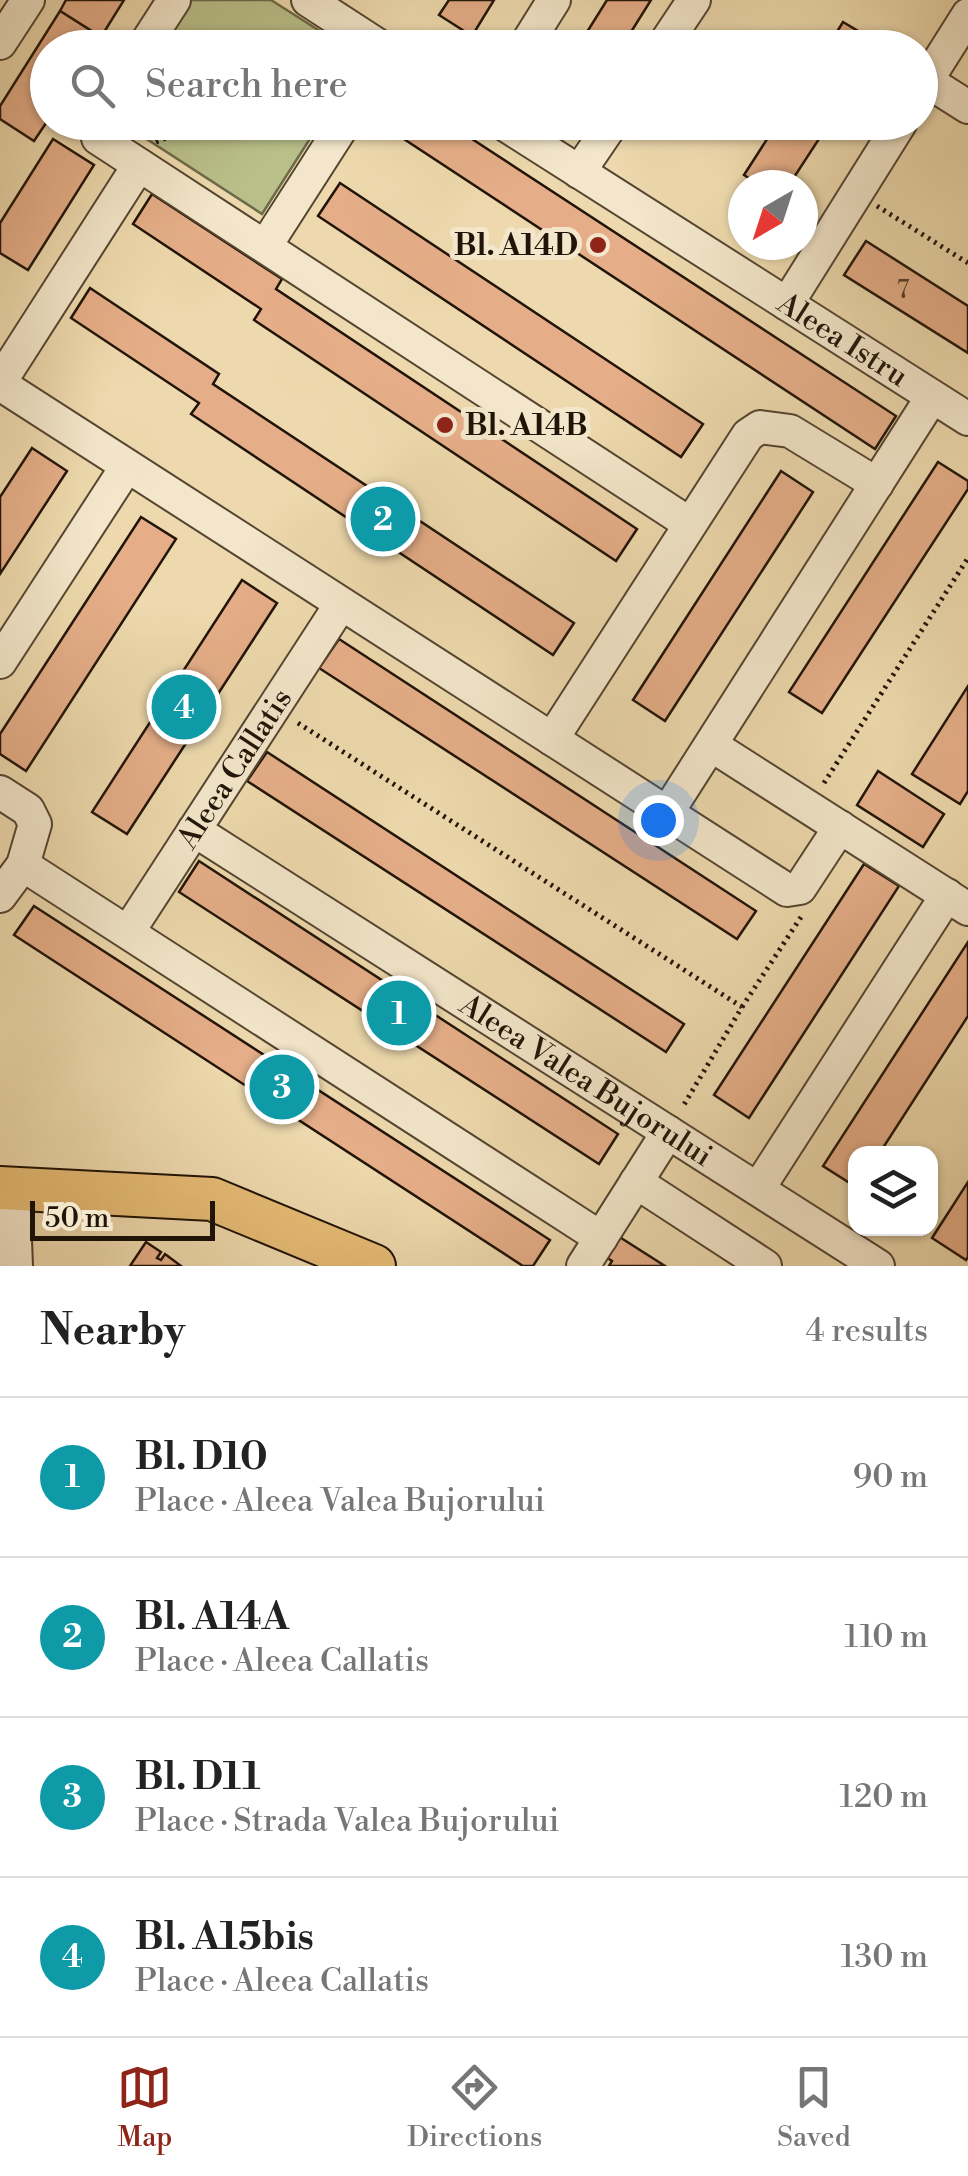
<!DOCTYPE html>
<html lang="en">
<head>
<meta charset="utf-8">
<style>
	:root { --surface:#fff; --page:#f6f6f6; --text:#222; --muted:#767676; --line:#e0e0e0; --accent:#8f2418 }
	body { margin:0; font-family:"Libre Bodoni",serif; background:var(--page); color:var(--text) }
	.controls { position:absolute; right:30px; bottom:30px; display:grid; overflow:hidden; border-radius:20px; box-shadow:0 2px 8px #0004 }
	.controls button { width:90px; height:90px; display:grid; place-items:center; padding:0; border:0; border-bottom:2px solid var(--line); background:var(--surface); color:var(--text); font:50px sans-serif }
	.compass { position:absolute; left:728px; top:170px; width:90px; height:90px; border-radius:50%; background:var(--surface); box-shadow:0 2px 8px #0004; rotate:219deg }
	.scale { position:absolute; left:30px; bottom:25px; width:185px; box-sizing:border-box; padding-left:10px; border:5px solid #211408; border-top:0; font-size:28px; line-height:35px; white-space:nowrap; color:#211408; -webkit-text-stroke:8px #f3e6ca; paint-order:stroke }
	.you { position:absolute; left:658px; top:820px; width:35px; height:35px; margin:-25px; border:8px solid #fff; border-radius:50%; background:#1a73e8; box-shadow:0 0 0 15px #1a73e833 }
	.badge { display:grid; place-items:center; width:65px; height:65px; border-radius:50%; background:var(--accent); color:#fff; font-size:32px; font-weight:700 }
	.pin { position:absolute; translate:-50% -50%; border:5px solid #fff; box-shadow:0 2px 10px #0006 }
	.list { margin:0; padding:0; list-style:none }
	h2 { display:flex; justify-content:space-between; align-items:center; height:130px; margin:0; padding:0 40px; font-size:42px }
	h2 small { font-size:32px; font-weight:400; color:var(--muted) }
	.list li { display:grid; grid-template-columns:65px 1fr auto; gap:30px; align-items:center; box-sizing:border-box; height:160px; padding:0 40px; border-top:2px solid var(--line) }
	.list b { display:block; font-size:38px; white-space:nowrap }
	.list p { margin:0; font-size:32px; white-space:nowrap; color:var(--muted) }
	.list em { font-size:32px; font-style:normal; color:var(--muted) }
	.icon { flex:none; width:55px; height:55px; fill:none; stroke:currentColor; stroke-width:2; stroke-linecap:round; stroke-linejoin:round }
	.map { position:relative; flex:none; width:968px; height:1266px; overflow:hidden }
	.search { position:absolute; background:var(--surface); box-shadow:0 2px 8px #0004; left:30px; right:30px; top:30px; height:110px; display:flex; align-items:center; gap:25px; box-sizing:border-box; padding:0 35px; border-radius:55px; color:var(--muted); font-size:38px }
	.sheet { height:770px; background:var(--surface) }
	nav { display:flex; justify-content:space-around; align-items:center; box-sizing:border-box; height:140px; border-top:2px solid var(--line); background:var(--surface); font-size:28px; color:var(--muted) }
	nav a { display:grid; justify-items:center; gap:5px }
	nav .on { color:var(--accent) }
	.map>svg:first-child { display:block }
	.green { fill:#b9bf89; stroke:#6d6a48; stroke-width:2.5 }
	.building { fill:#e5ae88; stroke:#211408; stroke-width:2.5 }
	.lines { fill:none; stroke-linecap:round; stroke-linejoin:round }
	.minor-casing { stroke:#544531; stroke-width:36 }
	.major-casing { stroke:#211408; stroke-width:46 }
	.path { stroke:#211408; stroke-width:5; stroke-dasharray:2.5 5; stroke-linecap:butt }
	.minor { stroke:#f3e6ca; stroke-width:32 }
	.major { stroke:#e6bc76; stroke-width:42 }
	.poi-dot { fill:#8f2418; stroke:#f3e6ca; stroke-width:4 }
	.labels { text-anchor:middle; stroke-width:10; stroke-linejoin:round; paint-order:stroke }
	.number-label { font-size:25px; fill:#523a28 }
	.poi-label { font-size:30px; font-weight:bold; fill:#211408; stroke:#f3e6ca; text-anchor:end }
	.street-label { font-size:30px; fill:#211408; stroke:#f3e6ca }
</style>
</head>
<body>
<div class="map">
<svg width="968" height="1266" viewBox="0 0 968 1266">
	<rect width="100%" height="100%" fill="#edd9ad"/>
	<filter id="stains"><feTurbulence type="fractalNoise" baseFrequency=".002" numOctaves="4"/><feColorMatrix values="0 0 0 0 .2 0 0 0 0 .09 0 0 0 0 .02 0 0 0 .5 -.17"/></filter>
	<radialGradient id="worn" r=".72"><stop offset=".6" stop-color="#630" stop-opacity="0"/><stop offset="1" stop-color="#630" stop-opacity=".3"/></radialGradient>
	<!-- green -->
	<g class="green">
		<polygon points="185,0 271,0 345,47 155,48"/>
		<polygon points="122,123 320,123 262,214"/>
	</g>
	<!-- building -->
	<g class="building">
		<polygon points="66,0 124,0 101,37 60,11"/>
		<polygon points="449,0 494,0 472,36 439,15"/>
		<polygon points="607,0 651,0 621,48 577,48"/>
		<polygon points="60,11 101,37 94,48 48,48 48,120 34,141 0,119 0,106"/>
		<polygon points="843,22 858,31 852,41 858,44 864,35 878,48 827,48"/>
		<polygon points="378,122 446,122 896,416 875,449"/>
		<polygon points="778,122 830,122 789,185 768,185 771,180 766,176 759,185 744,175"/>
		<polygon points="53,139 94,165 28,270 0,253 0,223"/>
		<polygon points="340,183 703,424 681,457 318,216"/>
		<polygon points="152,194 282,279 276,289 637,529 616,561 254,320 261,309 133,224"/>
		<polygon points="866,241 968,306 968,353 844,275"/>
		<polygon points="90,288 219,374 213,384 574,623 553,655 191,414 199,403 71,318"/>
		<polygon points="32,448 67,471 0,574 0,497"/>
		<polygon points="938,462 968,481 968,489 822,713 789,692"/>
		<polygon points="781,471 813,492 665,721 633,700"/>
		<polygon points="141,517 176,539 26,771 0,754 0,734"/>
		<polygon points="242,580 277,603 127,834 92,812"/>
		<polygon points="339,639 756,911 737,939 319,668"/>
		<polygon points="968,686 968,791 960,804 912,774"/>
		<polygon points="267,752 684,1024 666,1052 247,781"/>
		<polygon points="878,771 944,814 923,847 857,805"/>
		<polygon points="199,861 618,1134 599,1164 179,892"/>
		<polygon points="864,864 899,886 749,1118 714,1095"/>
		<polygon points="34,906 550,1240 533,1266 523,1266 14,935"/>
		<polygon points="968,942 968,1016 879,1154 856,1154 856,1187 823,1166"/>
		<polygon points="968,1182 968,1257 966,1260 932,1238"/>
		<polygon points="618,1236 665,1266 609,1266 612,1261 604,1256"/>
		<polygon points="146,1242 161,1252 157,1258 161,1260 165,1254 181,1266 130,1266"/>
	</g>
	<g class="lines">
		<defs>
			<g id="minor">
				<polyline points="308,0 382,48"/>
				<polyline points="0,43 28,0"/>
				<polyline points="143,48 174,0"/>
				<polyline points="524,48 554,0"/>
				<polyline points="662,48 694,0"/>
				<polyline points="927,81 968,107"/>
				<polyline points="920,91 968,15"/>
				<polyline points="94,122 98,138 690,524"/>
				<path id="s1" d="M501,122L968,419"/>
				<polyline points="579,172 613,122"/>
				<polyline points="266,245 345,122"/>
				<polyline points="787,304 901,122"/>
				<polyline points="0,382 139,165"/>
				<polyline points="0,384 787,890 800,888 840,827"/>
				<polyline points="0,662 127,466"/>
				<polyline points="552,739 748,435 760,427 790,431 877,484"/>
				<polyline points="711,745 968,909"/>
				<polyline points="0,792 28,810 35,824 23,865 0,896"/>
				<polyline points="667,813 932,397"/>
				<path id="s2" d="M194,830L878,1266"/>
				<polyline points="23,865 601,1238"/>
				<path id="s3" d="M128,932L341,604"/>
				<polyline points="636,1182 765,1266"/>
				<polyline points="13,1188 16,1266"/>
				<polyline points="758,1189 947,895"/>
				<polyline points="583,1266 668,1132"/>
			</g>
			<polyline id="major" points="0,1188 212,1199 374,1266"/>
		</defs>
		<!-- minor casing -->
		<use href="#minor" class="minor-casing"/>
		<!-- major casing -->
		<use href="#major" class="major-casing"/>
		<!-- path -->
		<g class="path">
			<polyline points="156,142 204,122"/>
			<polyline points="877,206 968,263"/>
			<polyline points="298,723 742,1007 682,1108"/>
			<polyline points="824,783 968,558"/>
			<polyline points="742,1007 803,914"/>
		</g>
		<!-- minor -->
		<use href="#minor" class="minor"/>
		<!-- major -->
		<use href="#major" class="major"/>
	</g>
	<!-- markers -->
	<g class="poi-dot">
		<circle cx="598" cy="245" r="10"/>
		<circle cx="445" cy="425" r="10"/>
	</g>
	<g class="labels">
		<!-- number labels -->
		<g class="number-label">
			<text x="903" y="298">7</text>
		</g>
		<!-- poi labels -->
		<g class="poi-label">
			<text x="578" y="255">Bl. A14D</text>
			<text x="465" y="435" text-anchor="start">Bl. A14B</text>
		</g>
		<!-- street labels -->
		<g class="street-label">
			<text dy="10" stroke="none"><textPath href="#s1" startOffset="405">Aleea Istru</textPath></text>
			<text dy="10" stroke="none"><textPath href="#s3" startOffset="195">Aleea Callatis</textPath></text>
			<text dy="10" stroke="none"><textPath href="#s2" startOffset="465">Aleea Valea Bujorului</textPath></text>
		</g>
	</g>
	<rect width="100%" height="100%" filter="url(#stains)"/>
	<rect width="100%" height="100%" fill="url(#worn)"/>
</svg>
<div class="controls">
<button><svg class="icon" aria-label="layers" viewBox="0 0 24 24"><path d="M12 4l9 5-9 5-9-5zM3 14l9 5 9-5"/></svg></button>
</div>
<svg class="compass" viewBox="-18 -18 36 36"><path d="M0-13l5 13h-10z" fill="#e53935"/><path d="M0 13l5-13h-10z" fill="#767676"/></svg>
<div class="scale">50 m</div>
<div class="you"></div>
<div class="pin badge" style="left:399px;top:1013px;background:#0f9aa8">1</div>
<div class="pin badge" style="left:383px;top:519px;background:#0f9aa8">2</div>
<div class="pin badge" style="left:282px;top:1087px;background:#0f9aa8">3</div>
<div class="pin badge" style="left:184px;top:707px;background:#0f9aa8">4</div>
<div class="search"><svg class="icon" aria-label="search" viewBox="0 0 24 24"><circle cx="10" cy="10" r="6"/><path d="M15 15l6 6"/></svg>Search here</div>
</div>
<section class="sheet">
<h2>Nearby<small>4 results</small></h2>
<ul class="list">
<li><span class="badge" style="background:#0f9aa8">1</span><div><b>Bl. D10</b><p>Place · Aleea Valea Bujorului</p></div><em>90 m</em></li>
<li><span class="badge" style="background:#0f9aa8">2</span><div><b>Bl. A14A</b><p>Place · Aleea Callatis</p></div><em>110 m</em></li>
<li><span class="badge" style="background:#0f9aa8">3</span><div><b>Bl. D11</b><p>Place · Strada Valea Bujorului</p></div><em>120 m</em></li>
<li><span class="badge" style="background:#0f9aa8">4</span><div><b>Bl. A15bis</b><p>Place · Aleea Callatis</p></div><em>130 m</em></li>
</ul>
</section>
<nav>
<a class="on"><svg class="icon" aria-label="map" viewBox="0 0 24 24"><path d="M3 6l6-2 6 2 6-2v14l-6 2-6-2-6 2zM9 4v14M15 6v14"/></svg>Map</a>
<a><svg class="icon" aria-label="directions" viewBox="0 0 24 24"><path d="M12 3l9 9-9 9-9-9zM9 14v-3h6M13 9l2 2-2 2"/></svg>Directions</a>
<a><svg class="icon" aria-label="saved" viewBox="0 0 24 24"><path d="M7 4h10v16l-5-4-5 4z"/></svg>Saved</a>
</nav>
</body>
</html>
